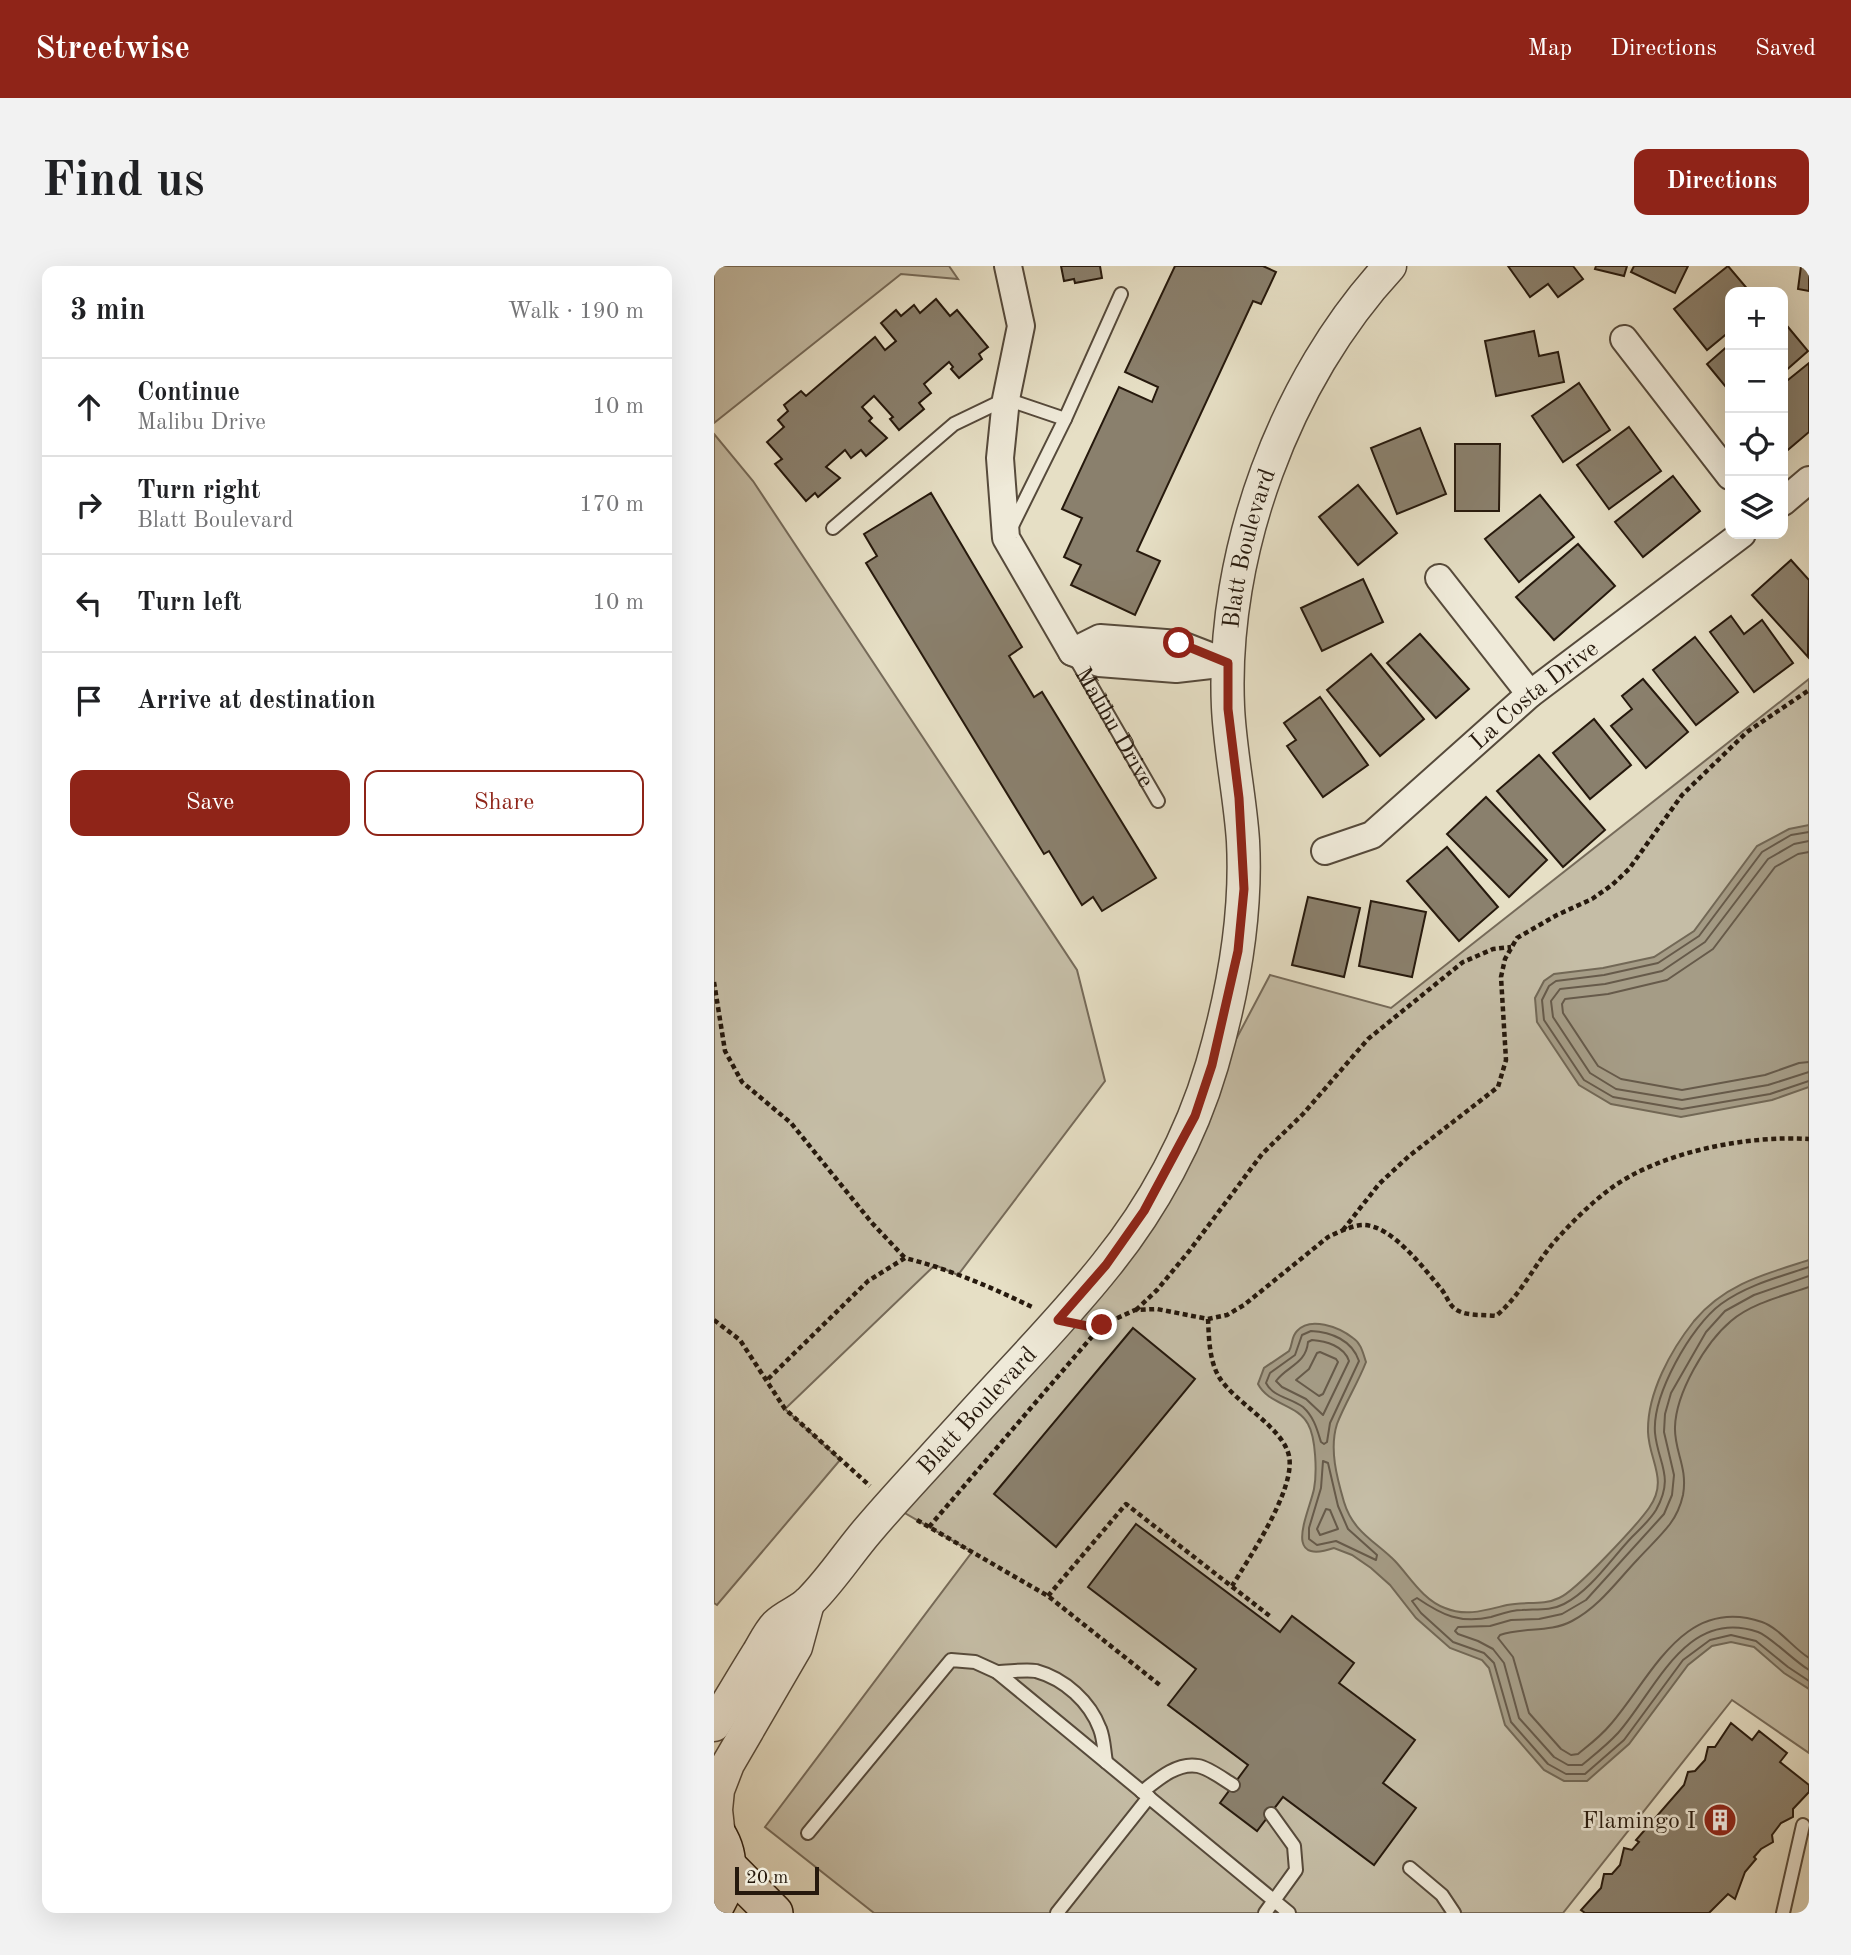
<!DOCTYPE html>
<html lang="en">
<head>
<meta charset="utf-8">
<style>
	:root { --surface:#fff; --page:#f2f2f2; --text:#202124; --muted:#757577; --line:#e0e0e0; --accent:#8f2418 }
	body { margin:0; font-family:"Old Standard TT",serif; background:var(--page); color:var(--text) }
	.controls { position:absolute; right:21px; top:21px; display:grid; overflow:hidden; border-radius:14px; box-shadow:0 7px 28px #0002 }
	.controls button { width:63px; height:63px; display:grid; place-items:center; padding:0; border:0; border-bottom:2px solid var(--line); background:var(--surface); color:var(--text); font:35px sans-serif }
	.scale { position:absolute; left:21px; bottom:18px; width:84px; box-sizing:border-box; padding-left:7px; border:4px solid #26190d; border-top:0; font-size:19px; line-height:24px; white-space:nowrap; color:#26190d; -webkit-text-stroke:5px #efead9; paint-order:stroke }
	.stop { position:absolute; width:21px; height:21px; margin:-16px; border:5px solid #8f2418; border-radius:50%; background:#fff }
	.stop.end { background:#8f2418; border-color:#fff; box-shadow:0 2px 7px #0008 }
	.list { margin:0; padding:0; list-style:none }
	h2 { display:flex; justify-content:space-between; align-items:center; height:91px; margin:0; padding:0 28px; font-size:30px }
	h2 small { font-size:23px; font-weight:400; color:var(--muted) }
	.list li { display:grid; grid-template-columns:46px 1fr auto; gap:21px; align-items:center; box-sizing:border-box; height:98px; padding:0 28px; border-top:2px solid var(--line) }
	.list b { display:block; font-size:26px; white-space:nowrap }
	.list p { margin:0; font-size:23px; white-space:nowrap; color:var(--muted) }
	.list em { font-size:23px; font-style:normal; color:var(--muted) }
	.actions { display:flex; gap:14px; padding:21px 28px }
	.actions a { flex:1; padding:16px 0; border:2px solid var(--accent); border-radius:14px; text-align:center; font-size:24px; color:var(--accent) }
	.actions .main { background:var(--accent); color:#fff }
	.icon { flex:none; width:38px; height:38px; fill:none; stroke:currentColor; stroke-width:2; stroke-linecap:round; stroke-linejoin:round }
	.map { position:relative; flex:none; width:1095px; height:1647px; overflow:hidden; border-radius:14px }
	header { display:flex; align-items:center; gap:42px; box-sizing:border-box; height:98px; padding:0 35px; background:var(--accent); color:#fff }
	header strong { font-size:33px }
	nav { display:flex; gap:38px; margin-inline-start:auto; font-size:24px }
	.intro { display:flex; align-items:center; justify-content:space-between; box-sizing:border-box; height:168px; padding:0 42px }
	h1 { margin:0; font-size:49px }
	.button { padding:18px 32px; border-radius:14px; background:var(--accent); color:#fff; font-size:24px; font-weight:700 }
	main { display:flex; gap:42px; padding:0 42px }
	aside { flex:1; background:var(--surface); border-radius:14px; box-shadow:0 7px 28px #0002 }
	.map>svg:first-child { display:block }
	.green { fill:#c5bda6; stroke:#766b5a; stroke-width:2 }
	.water { fill:#a59c86; stroke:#726856; stroke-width:2 }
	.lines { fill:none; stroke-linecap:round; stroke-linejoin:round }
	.shore { stroke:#665a4a; stroke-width:2 }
	.building { fill:#8a806d; stroke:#26190d; stroke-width:2 }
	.service-casing { stroke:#564a3b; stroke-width:16 }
	.minor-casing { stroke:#564a3b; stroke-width:30 }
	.tertiary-casing { stroke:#564a3b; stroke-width:35 }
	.secondary-casing { stroke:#26190d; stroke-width:40 }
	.path { stroke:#26190d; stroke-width:4.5; stroke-dasharray:5 3.5; stroke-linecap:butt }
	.service { stroke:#efead9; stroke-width:12 }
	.minor { stroke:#efead9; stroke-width:26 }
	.tertiary { stroke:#efead9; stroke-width:32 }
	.secondary { stroke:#efead9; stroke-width:37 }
	.route { stroke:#8f2418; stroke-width:9 }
	.labels { text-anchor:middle; stroke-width:5; stroke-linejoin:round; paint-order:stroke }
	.street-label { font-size:24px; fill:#26190d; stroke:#efead9 }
	.poi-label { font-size:24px; fill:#26190d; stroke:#efead9; text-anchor:end }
</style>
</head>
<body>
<header>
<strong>Streetwise</strong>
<nav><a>Map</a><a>Directions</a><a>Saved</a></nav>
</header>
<div class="intro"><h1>Find us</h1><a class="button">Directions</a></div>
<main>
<aside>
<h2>3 min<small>Walk · 190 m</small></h2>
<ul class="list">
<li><svg class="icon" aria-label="ahead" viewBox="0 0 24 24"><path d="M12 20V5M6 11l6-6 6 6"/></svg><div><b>Continue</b><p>Malibu Drive</p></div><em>10 m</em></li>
<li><svg class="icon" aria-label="right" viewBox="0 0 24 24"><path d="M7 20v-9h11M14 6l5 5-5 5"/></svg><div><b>Turn right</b><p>Blatt Boulevard</p></div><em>170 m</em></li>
<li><svg class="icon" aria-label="left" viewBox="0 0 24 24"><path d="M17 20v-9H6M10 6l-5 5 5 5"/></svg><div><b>Turn left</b></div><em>10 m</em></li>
<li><svg class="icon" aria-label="arrive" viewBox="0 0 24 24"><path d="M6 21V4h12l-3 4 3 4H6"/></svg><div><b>Arrive at destination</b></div></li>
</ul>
<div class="actions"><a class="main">Save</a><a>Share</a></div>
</aside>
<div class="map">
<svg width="1095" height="1647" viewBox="0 0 1095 1647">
	<rect width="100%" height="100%" fill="#e6dfc5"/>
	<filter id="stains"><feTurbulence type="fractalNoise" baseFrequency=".00286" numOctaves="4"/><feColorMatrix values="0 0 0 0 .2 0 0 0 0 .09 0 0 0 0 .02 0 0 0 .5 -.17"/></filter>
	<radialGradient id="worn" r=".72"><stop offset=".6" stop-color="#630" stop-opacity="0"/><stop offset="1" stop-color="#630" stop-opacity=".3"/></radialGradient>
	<!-- green -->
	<g class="green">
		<polygon points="0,0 235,0 244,13 187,8 0,157"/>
		<polygon points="0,168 39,215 363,704 391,815 244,1009 221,999 71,1143 126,1194 3,1339 0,1337"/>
		<polygon points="1095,413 1095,1487 1018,1434 849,1647 160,1647 51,1561 258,1286 177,1239 392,999 481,851 556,709 677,742"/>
	</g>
	<!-- water -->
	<g class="water">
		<polygon points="1095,559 1095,821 1058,834 967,851 897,838 865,819 823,756 821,732 830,715 840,708 889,702 940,691 980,665 1043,580 1075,563"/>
		<path d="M1095,994V1423L1070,1407L1040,1381L1017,1376L998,1380L974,1399L915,1478L873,1515H850L830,1504L791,1459L775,1402L768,1394L736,1382L702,1352L676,1319L657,1302L638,1289L620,1282C567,1300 595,1247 600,1223C603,1207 602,1172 594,1158C583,1138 555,1139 544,1118L550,1102L575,1085C579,1078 577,1071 583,1065C596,1050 625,1061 639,1072C647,1077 649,1087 652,1096C644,1117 631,1137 623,1158C615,1183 623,1212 630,1236C639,1266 661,1275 681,1295C696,1311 709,1334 731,1342C752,1351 772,1344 793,1339C810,1335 829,1340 845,1332C862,1325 923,1259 935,1242C955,1214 935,1195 934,1166C933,1127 957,1084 980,1055C1011,1018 1051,1008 1095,994Z"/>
	</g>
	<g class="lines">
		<!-- shore -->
		<g class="shore">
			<polyline points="1095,566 1077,569 1048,586 985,670 944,697 890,709 842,715 835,720 828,734 830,754 870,814 899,831 968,843 1056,828 1095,815"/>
			<polyline points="1095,575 1080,578 1054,593 991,676 948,705 891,718 846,723 837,735 839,751 876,807 902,823 968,834 1054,819 1095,806"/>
			<polyline points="1095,586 1084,588 1061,601 999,683 953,714 894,728 851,733 848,738 849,747 884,800 907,813 968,824 1051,809 1085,797 1095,796"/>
			<path d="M1095,1001C1065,1011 1033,1019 1007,1038C977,1060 938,1129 941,1167C944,1198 961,1210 942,1244C936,1254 926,1263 918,1271C897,1293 877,1324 850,1338C837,1345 822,1343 808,1344C797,1344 787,1348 777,1351C746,1358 728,1349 703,1332L698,1335L707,1347L739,1376L770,1387L780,1397L797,1456L834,1498L852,1508H871L910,1474L969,1394L996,1374L1017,1369L1042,1375L1074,1401L1095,1415"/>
			<path d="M1095,1010L1040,1029L1011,1045L992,1066L957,1127L951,1148L950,1166L960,1209L958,1229L950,1248L872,1334L848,1348L825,1353L797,1354L776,1360L744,1361L741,1365L744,1368L764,1375L779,1383L790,1397L805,1452L840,1491L854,1499H868C880,1489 893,1479 904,1467C942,1424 972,1341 1044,1366C1057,1371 1080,1395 1095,1404"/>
			<path d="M1095,1021C1069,1030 1038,1037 1017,1055C991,1077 962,1127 961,1161C960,1185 974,1201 969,1229C967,1238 962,1250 956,1258C947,1270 934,1282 924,1293C903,1315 885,1341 858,1355C836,1367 809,1361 786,1369L784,1372L799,1391L815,1447L847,1483L857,1489L864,1488C875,1479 887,1470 896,1459C938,1411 969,1329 1048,1356C1065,1362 1079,1382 1095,1392"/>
			<path d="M597,1065C617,1066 638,1074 645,1095L616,1157L613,1176L610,1178L607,1176C603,1163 600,1151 589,1141C577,1132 559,1131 552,1117L556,1107L581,1089L588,1069Z"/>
			<path d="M598,1074C612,1075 630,1080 635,1095L609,1149L592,1133L568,1121L562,1115C573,1100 592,1098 594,1076Z"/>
			<polygon points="606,1086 622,1093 624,1096 609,1128 605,1130 582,1114 595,1103 603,1087"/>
			<polygon points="609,1195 614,1197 624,1240 634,1263 663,1289 662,1294 622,1275 603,1279 595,1273 595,1262 607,1222"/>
			<polygon points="612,1243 616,1244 624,1263 606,1269 603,1263"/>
		</g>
	</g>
	<!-- building -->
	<g class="building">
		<polygon points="347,0 386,0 388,12 361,17 360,13 350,15"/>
		<polygon points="461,0 549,0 562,6 547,38 539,35 423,285 446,295 421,349 357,319 367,299 350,291 368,252 348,243 405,121 438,136 444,121 411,106"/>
		<polygon points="794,0 859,0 869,13 844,31 834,18 816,31"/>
		<polygon points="882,0 913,0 910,10 881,3"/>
		<polygon points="920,0 974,0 961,27 917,6"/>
		<polygon points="1014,0 1036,26 1016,26 1016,65 993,84 960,43"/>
		<polygon points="1087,0 1095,0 1095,25 1084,23"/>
		<polygon points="222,33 236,50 243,44 274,81 265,88 268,93 245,112 237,103 239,101 235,96 210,118 217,127 205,137 210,143 185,164 176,153 179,151 160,130 148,141 158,152 155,155 173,172 152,190 147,184 137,192 131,184 112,201 126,212 104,231 101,227 92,235 61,198 68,193 53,176 70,161 64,154 74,145 70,139 87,125 92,130 161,71 171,84 182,75 167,57 182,44 187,50 200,39 206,47"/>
		<polygon points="1069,55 1094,85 1069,107"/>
		<polygon points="820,65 825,90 844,86 850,116 782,130 771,75"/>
		<polygon points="1016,78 1016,126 993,98"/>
		<polygon points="1095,97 1095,166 1069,188 1069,118"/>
		<polygon points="865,117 896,164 849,196 818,150"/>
		<polygon points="915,161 947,205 895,243 863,199"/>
		<polygon points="706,162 732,228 683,248 657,182"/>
		<polygon points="741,178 786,178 785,245 741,245"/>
		<polygon points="959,210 986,245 929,291 901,256"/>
		<polygon points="644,219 683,267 644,299 605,251"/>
		<polygon points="217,227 308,381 295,390 320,431 328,426 442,612 388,645 379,631 368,639 335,585 330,588 152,297 163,290 150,268"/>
		<polygon points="826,229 860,271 805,316 771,273"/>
		<polygon points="864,278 901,320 840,374 802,331"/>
		<polygon points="1077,294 1095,314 1094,391 1038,329"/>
		<polygon points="649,313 669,356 608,385 587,342"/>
		<polygon points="1017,350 1030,368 1048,354 1079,397 1040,426 996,366"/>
		<polygon points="706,368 755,423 722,452 673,397"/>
		<polygon points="981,371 1024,426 982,459 939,404"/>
		<polygon points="657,388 710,453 666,490 613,424"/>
		<polygon points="929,413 974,466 932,502 897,460 918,443 908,430"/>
		<polygon points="606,431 654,499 609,531 573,480 582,474 570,457"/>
		<polygon points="880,453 917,499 876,533 839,487"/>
		<polygon points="825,489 891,564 849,601 783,525"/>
		<polygon points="772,531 833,594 795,631 733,568"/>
		<polygon points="733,581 784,641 745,675 693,615"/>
		<polygon points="594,631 646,642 630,711 578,699"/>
		<polygon points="657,635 712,646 698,711 645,700"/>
		<polygon points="419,1062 481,1113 342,1281 280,1228"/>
		<polygon points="422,1258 566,1366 578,1350 640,1397 625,1417 701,1474 669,1517 702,1542 660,1599 569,1531 543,1565 506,1537 534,1499 454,1439 482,1403 374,1321"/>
		<polygon points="1017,1457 1038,1474 1045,1465 1073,1487 1066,1496 1095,1519 1095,1526 1079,1543 1079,1551 1067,1557 1058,1569 1059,1576 1047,1583 1040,1591 1042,1593 1031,1606 1021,1633 1014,1628 995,1647 871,1647 867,1644 887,1622 890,1608 898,1608 906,1599 910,1582 918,1584 925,1576 922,1574 970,1519 974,1506 981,1505 991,1494 994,1481 1001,1481"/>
	</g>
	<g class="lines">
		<defs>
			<g id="service">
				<polyline points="119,262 240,158 292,133 351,153"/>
				<polyline points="297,262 351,153 407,28"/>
				<path id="s1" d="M360,390L444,535"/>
				<path d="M283,1406C295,1406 311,1403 322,1405C351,1413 376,1436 386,1463C390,1473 390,1485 392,1496"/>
				<path d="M428,1526C443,1514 463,1496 484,1500C495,1502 509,1513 519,1519"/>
				<polyline points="94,1567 237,1394 261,1396 283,1406 575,1647"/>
				<polyline points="696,1602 728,1629 740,1647"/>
				<polyline points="343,1647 435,1531"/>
				<polyline points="551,1647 582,1604 580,1580 557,1548"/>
				<polyline points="1069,1647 1089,1559"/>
			</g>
			<g id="minor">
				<polyline points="294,0 307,60 292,133 286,192 292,272 358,386"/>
				<polyline points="910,73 1016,210"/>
				<polyline points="1069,236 1095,214"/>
				<polyline points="725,312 816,428"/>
				<polygon points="386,372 465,378 514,397 462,403 385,397 358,386"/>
				<path id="s2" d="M611,585L658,569L816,428L1028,268"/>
			</g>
			<g id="tertiary">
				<path id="s3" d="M0,1459C15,1435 29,1411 44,1387C49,1379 55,1366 62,1359C72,1349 87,1345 96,1335C118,1313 135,1286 155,1263C188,1224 223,1188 257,1150C302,1100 350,1052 392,999C439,941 477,871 498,799C519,727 533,650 529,575C526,530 516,485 514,441C507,287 571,113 676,0"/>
				<polyline points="5,1571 2,1544 4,1524 14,1498 82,1381 94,1337"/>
			</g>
			<g id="secondary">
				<path d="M0,1564C18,1588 16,1617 0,1641"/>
				<polyline points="13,1600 60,1647"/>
			</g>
		</defs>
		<!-- service casing -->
		<use href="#service" class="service-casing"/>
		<!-- minor casing -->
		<use href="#minor" class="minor-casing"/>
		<!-- tertiary casing -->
		<use href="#tertiary" class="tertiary-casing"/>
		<!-- secondary casing -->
		<use href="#secondary" class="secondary-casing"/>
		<!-- path -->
		<g class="path">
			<polyline points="0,716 11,785 28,816 77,857 158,957 191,992"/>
			<polyline points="629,964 665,918 695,890 784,821 792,794 787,711 791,693 803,672 843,649 878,633 898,619 915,603 968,529 1033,466 1095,424"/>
			<polyline points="422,1044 443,1024 476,984 548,888 589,848 654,773 749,696 779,683 797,681"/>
			<path d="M494,1053C495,1072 495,1094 505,1111C520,1136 569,1161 575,1190C582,1223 535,1292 518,1320"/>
			<polyline points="0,1054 26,1074 71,1143 156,1220"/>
			<path d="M379,1060L388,1059L421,1044L443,1043L494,1053L513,1049L530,1039L614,971C625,966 638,959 650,959C679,960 711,1004 728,1024C732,1029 735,1038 740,1042C751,1051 768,1048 782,1050C807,1029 820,999 841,975C858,956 876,938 896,923C946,886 1033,869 1095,873"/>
			<path d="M54,1113L154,1015L191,992C235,1003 277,1021 318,1041"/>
			<polyline points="203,1254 334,1330 447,1420"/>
			<polyline points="215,1261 387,1060"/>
			<polyline points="334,1330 412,1238 557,1351"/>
		</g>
		<!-- service -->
		<use href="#service" class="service"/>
		<!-- minor -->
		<use href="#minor" class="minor"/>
		<!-- tertiary -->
		<use href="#tertiary" class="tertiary"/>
		<!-- secondary -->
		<use href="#secondary" class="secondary"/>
	</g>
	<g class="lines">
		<!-- route -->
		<polyline class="route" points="388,1059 373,1060 344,1054 392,999 430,945 481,850 498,799 524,685 530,623 525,532 514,443 514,397 465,377"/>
	</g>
	<!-- icons -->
	<defs>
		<symbol id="building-disc" viewBox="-11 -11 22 22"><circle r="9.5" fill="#8f2418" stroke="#efead9"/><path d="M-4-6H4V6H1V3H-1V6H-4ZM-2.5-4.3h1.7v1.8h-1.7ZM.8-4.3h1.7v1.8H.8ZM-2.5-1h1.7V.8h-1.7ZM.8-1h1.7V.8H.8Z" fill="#fff"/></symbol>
	</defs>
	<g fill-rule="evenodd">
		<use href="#building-disc" x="987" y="1535" width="38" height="38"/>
	</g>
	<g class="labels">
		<!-- street labels -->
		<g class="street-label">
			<text dy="8" stroke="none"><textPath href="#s3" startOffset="1358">Blatt Boulevard</textPath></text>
			<text dy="8" stroke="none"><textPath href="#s2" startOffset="264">La Costa Drive</textPath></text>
			<text dy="8" stroke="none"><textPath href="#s1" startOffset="82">Malibu Drive</textPath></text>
			<text dy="8" stroke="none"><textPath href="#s3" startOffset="413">Blatt Boulevard</textPath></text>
		</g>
		<!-- poi labels -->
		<g class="poi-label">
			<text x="982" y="1562">Flamingo I</text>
		</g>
	</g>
	<rect width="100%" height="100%" filter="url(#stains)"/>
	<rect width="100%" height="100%" fill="url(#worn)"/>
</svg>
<div class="controls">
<button>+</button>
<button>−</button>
<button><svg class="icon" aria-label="locate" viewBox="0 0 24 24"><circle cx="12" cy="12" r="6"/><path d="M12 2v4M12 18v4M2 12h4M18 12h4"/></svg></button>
<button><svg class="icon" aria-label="layers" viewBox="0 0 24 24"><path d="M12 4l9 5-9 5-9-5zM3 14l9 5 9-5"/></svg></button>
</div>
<div class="scale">20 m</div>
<div class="stop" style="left:465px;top:377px"></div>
<div class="stop end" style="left:388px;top:1059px"></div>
</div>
</main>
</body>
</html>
